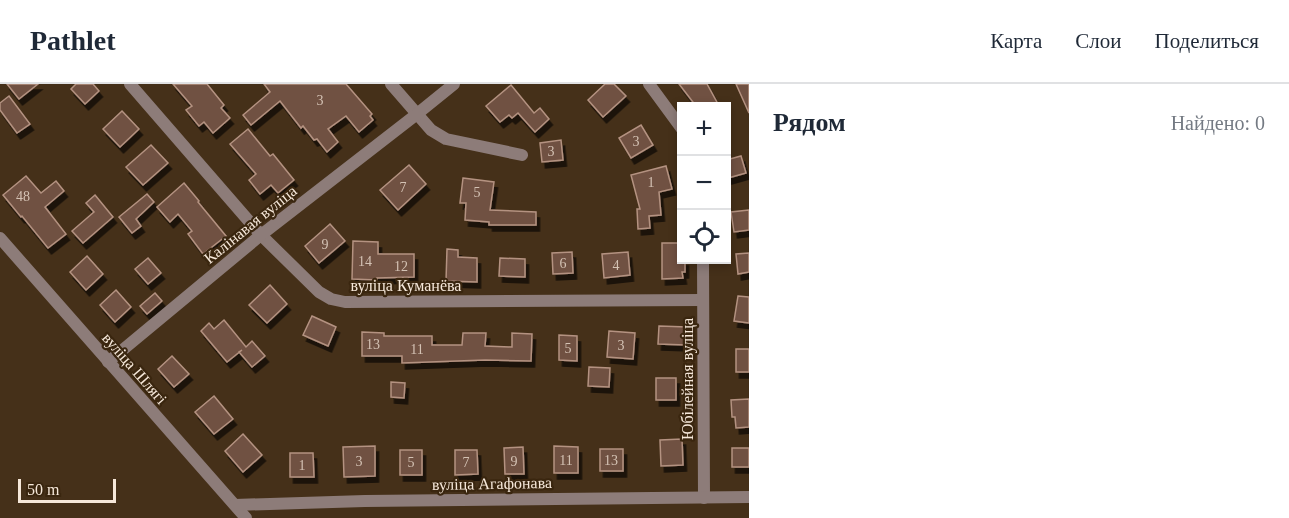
<!DOCTYPE html>
<html lang="ru">
<head>
<meta charset="utf-8">
<style>
	:root { --surface:#fff; --page:#f6f6f7; --text:#1f2937; --muted:#747a83; --line:#e0e1e3 }
	body { margin:0; font-family:"Times New Roman",serif; background:var(--page); color:var(--text) }
	.controls { position:absolute; right:18px; top:18px; display:grid; overflow:hidden; border-radius:0px; box-shadow:0 3px 9px #0003 }
	.controls button { width:54px; height:54px; display:grid; place-items:center; padding:0; border:0; border-bottom:2px solid var(--line); background:var(--surface); color:var(--text); font:30px sans-serif }
	.scale { position:absolute; left:18px; bottom:15px; width:98px; box-sizing:border-box; padding-left:6px; border:3px solid #f6e8da; border-top:0; font-size:16px; line-height:21px; white-space:nowrap; color:#f6e8da; -webkit-text-stroke:4px #3a260f; paint-order:stroke }
	.list { margin:0; padding:0; list-style:none }
	h2 { display:flex; justify-content:space-between; align-items:center; height:78px; margin:0; padding:0 24px; font-size:26px }
	h2 small { font-size:20px; font-weight:400; color:var(--muted) }
	.icon { flex:none; width:33px; height:33px; fill:none; stroke:currentColor; stroke-width:2; stroke-linecap:round; stroke-linejoin:round }
	.map { position:relative; flex:none; width:749px; height:434px; overflow:hidden }
	header { display:flex; align-items:center; gap:36px; box-sizing:border-box; height:84px; padding:0 30px; background:var(--surface); border-bottom:2px solid var(--line) }
	header strong { font-size:28px }
	nav { display:flex; gap:33px; margin-inline-start:auto; font-size:21px }
	main { display:flex }
	aside { flex:1; background:var(--surface) }
	.map>svg:first-child { display:block }
	.building { fill:#705142; stroke:#b49281; stroke-width:1.5; filter:url(#shadow) }
	.lines { fill:none; stroke-linecap:round; stroke-linejoin:round }
	.street { stroke:#8d7c79; stroke-width:12 }
	.labels { text-anchor:middle; stroke-width:4.5; stroke-linejoin:round; paint-order:stroke }
	.number-label { font-size:14px; fill:#d4c2b4 }
	.street-label { font-size:16px; fill:#f6e8da; stroke:#3a260f }
</style>
</head>
<body>
<header>
<strong>Pathlet</strong>
<nav><a>Карта</a><a>Слои</a><a>Поделиться</a></nav>
</header>
<main>
<div class="map">
<svg width="749" height="434" viewBox="0 0 749 434">
	<defs>
		<filter id="shadow"><feDropShadow dx="3.5" dy="6" stdDeviation="0" flood-color="#0009"/></filter>
	</defs>
	<rect width="100%" height="100%" fill="#453019"/>
	<!-- building -->
	<g class="building">
		<polygon points="7,0 38,0 19,15"/>
		<polygon points="76,0 93,0 99,7 85,20 71,5"/>
		<polygon points="173,0 207,0 224,21 221,24 230,34 213,49 204,38 199,42 186,26 192,22"/>
		<polygon points="264,0 346,0 372,30 370,32 373,36 359,48 346,32 328,45 338,58 327,68 317,55 314,56 303,42 301,44 280,17 251,41 243,31 270,8"/>
		<polygon points="605,0 614,0 626,12 603,33 588,16"/>
		<polygon points="679,0 707,0 719,22 696,22"/>
		<polygon points="736,0 749,0 749,29"/>
		<polygon points="511,1 534,29 540,24 549,35 535,48 518,29 512,34 509,31 500,38 486,22"/>
		<polygon points="9,12 30,40 17,49 0,26 0,19"/>
		<polygon points="122,27 139,45 120,63 103,45"/>
		<polygon points="641,41 653,61 631,74 619,54"/>
		<polygon points="248,45 270,72 273,70 294,96 278,109 271,101 260,110 249,96 256,90 230,60"/>
		<polygon points="561,56 563,76 542,78 540,59"/>
		<polygon points="151,61 168,79 143,101 126,83"/>
		<polygon points="741,72 746,89 728,94 726,88 726,76"/>
		<polygon points="409,81 426,100 398,126 380,106"/>
		<polygon points="666,82 672,105 659,108 661,131 649,132 650,144 638,145 637,125 640,125 631,91"/>
		<polygon points="26,92 41,109 56,97 64,107 45,123 66,150 48,164 22,132 21,133 3,111"/>
		<polygon points="463,94 494,98 490,126 536,128 536,141 489,141 489,138 465,136 466,119 460,119"/>
		<polygon points="184,99 199,117 198,118 226,152 203,170 188,150 192,147 178,130 170,138 157,123"/>
		<polygon points="147,110 154,118 136,135 141,142 132,149 119,133"/>
		<polygon points="95,111 113,133 83,159 72,147 94,128 86,119"/>
		<polygon points="749,126 749,146 734,148 731,128"/>
		<polygon points="330,140 345,157 319,179 305,162"/>
		<polygon points="353,157 378,158 378,170 414,170 414,193 377,194 377,196 352,195"/>
		<polygon points="662,159 681,159 681,176 685,176 685,188 682,188 683,194 662,195"/>
		<polygon points="447,165 458,166 458,173 477,174 477,198 446,197"/>
		<polygon points="572,168 573,189 553,190 552,169"/>
		<polygon points="628,168 630,191 604,194 602,170"/>
		<polygon points="749,169 749,188 738,190 736,170"/>
		<polygon points="87,172 103,190 86,206 70,188"/>
		<polygon points="148,174 161,189 148,200 135,185"/>
		<polygon points="500,174 525,175 525,193 499,192"/>
		<polygon points="270,201 287,220 267,239 249,221"/>
		<polygon points="116,206 131,223 115,238 100,221"/>
		<polygon points="155,209 162,217 147,230 140,222"/>
		<polygon points="738,212 749,213 749,239 734,237"/>
		<polygon points="312,232 336,243 328,262 303,251"/>
		<polygon points="224,236 246,263 252,257 265,272 252,283 239,268 242,266 227,278 201,247 209,239 214,245"/>
		<polygon points="659,242 687,243 686,261 658,260"/>
		<polygon points="609,247 635,249 633,275 607,273"/>
		<polygon points="362,248 384,249 384,252 432,252 432,261 462,261 463,249 486,249 485,262 512,263 512,249 532,250 531,277 485,276 402,279 402,272 362,272"/>
		<polygon points="559,251 577,252 577,277 559,276"/>
		<rect x="736" y="265" width="13" height="23"/>
		<polygon points="172,272 189,290 174,303 158,285"/>
		<polygon points="589,283 610,284 609,303 588,302"/>
		<rect x="656" y="294" width="20" height="22"/>
		<polygon points="391,298 405,299 404,314 391,313"/>
		<polygon points="214,312 233,335 214,350 195,328"/>
		<polygon points="749,315 749,343 736,344 735,333 732,333 731,316"/>
		<polygon points="243,350 262,371 243,388 225,367"/>
		<polygon points="682,355 683,381 661,382 660,356"/>
		<polygon points="375,362 375,392 344,393 343,363"/>
		<polygon points="554,362 578,363 578,389 554,389"/>
		<polygon points="523,363 524,390 505,390 504,364"/>
		<rect x="732" y="364" width="17" height="19"/>
		<rect x="600" y="365" width="23" height="22"/>
		<rect x="400" y="366" width="22" height="25"/>
		<polygon points="455,366 477,366 478,390 455,391"/>
		<polygon points="290,369 313,369 314,393 290,393"/>
	</g>
	<g class="lines">
		<!-- street -->
		<g class="street">
			<polyline points="130,0 261,151 319,208 331,215 345,218 703,216"/>
			<polyline points="391,0 431,46 446,55 522,71"/>
			<polyline points="649,0 682,45"/>
			<polyline points="0,154 246,434"/>
			<polyline points="703,176 704,414"/>
			<polyline points="108,278 261,151 417,30 454,0"/>
			<polyline points="235,421 365,417 749,413"/>
		</g>
	</g>
	<g class="labels">
		<!-- number labels -->
		<g class="number-label">
			<text x="320" y="21">3</text>
			<text x="636" y="62">3</text>
			<text x="551" y="72">3</text>
			<text x="651" y="103">1</text>
			<text x="403" y="108">7</text>
			<text x="477" y="113">5</text>
			<text x="23" y="117">48</text>
			<text x="325" y="165">9</text>
			<text x="365" y="182">14</text>
			<text x="563" y="184">6</text>
			<text x="616" y="186">4</text>
			<text x="401" y="187">12</text>
			<text x="373" y="265">13</text>
			<text x="621" y="266">3</text>
			<text x="568" y="269">5</text>
			<text x="417" y="270">11</text>
			<text x="566" y="381">11</text>
			<text x="611" y="381">13</text>
			<text x="359" y="382">3</text>
			<text x="514" y="382">9</text>
			<text x="411" y="383">5</text>
			<text x="466" y="383">7</text>
			<text x="302" y="386">1</text>
		</g>
		<!-- street labels -->
		<g class="street-label">
			<text transform="translate(250 140) rotate(-39)" y="6">Калінавая вуліца</text>
			<text x="406" y="207">вуліца Куманёва</text>
			<text transform="translate(135 284) rotate(49)" y="6">вуліца Шлягі</text>
			<text transform="translate(687 295) rotate(-90)" y="6">Юбілейная вуліца</text>
			<text transform="translate(492 399) rotate(-1)" y="6">вуліца Агафонава</text>
		</g>
	</g>
</svg>
<div class="controls">
<button>+</button>
<button>−</button>
<button><svg class="icon" aria-label="locate" viewBox="0 0 24 24"><circle cx="12" cy="12" r="6"/><path d="M12 2v4M12 18v4M2 12h4M18 12h4"/></svg></button>
</div>
<div class="scale">50 m</div>
</div>
<aside>
<h2>Рядом<small>Найдено: 0</small></h2>
<ul class="list">
</ul>
</aside>
</main>
</body>
</html>
